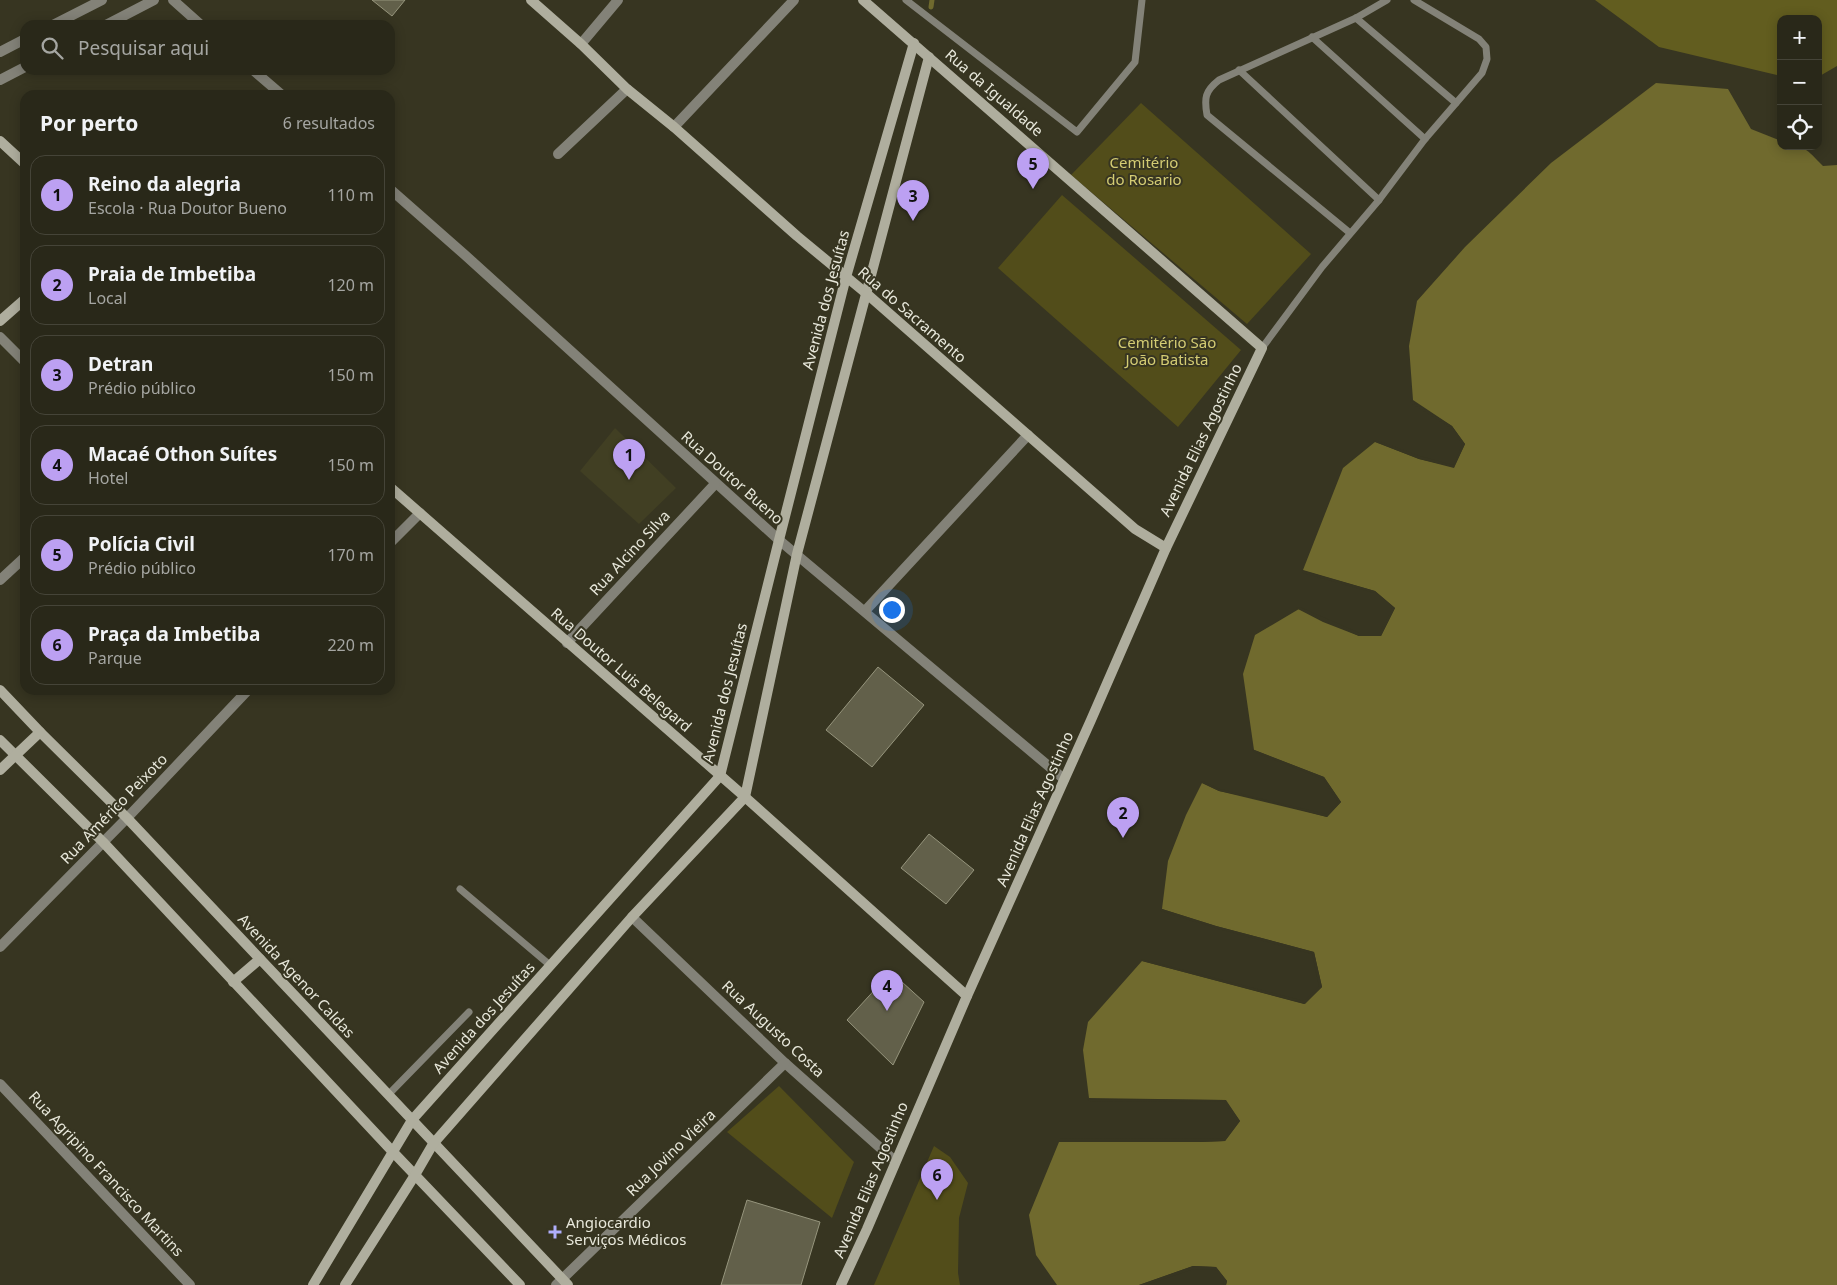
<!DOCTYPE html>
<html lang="pt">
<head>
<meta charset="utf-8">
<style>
	:root { --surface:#292819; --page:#353426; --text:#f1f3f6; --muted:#a5a6a2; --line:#454438; --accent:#bca0f2 }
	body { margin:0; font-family:"Noto Sans",sans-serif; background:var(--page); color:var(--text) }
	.controls { position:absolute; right:15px; top:15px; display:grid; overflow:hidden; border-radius:10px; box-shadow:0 2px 12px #0003 }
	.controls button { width:45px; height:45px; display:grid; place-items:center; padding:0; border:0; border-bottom:1px solid var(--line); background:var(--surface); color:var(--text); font:25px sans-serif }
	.you { position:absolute; left:891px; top:609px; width:18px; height:18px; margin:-12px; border:4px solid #fff; border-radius:50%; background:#1a73e8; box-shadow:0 0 0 8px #1a73e833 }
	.badge { display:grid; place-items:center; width:32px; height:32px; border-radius:50%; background:var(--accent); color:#111; font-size:16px; font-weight:700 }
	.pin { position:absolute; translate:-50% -41px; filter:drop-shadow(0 1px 2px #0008) }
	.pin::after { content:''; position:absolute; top:26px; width:18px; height:15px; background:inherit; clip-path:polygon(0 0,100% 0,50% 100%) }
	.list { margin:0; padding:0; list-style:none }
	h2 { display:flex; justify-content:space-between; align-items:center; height:65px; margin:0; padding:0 20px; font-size:21px }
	h2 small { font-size:16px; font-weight:400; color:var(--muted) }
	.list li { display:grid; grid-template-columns:32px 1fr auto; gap:15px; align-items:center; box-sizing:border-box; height:80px; margin:0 10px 10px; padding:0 10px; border:1px solid var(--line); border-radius:15px }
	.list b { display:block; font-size:19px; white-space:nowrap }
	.list p { margin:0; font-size:16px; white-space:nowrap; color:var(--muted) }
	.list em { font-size:16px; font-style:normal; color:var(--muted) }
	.icon { flex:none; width:28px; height:28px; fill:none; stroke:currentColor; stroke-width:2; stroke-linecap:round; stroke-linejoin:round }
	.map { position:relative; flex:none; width:1837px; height:1285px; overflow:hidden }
	.search { position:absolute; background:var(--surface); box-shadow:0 2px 12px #0003; left:20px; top:20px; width:375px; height:55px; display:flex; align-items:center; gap:12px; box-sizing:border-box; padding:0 18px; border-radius:15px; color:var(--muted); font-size:19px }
	.panel { position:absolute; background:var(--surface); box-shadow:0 2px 12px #0003; left:20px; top:90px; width:375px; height:605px; border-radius:15px }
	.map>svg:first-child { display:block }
	.built { fill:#413f23 }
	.green { fill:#524d1a }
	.forest { fill:#625d1f }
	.water { fill:#706a2e }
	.pier { fill:#373521 }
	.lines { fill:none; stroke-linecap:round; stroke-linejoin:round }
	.stream { stroke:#706a2e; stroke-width:5 }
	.building { fill:#62604a; stroke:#96957d }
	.lane { stroke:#838278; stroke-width:7 }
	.street { stroke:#838278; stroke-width:10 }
	.secondary { stroke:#afae9e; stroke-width:10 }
	.poi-dot { fill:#afaefa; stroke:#373521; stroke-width:2 }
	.labels { text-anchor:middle; stroke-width:4; stroke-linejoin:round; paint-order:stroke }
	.street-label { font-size:15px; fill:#e8e8db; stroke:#373521 }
	.park-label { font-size:15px; fill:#d4cc73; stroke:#373521 }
	.poi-label { font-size:15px; fill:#e8e8db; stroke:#373521; text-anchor:start }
</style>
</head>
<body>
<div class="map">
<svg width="1837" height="1285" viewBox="0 0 1837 1285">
	<rect width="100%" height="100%" fill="#373521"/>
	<!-- built -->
	<polygon class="built" points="615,428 676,488 639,524 580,471"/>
	<!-- green -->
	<g class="green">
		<polygon points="1141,103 1311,254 1247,324 1071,175"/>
		<polygon points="1062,195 1241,350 1178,427 998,268"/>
		<polygon points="779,1086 854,1162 832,1218 727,1132"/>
		<polygon points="934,1146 950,1157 968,1183 959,1218 958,1273 960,1285 874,1285"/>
	</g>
	<!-- forest -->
	<polygon class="forest" points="1595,0 1837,0 1837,66 1818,77 1818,19 1781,19 1781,76 1659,47"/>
	<!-- water -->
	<path class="water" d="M1656,83L1728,89L1751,129L1781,141V146C1807,146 1805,148 1823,166L1837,165V1285H1226L1227,1281L1216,1267L1193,1266L1139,1285H1057L1036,1255L1029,1215L1059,1142H1200L1225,1141L1240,1121L1225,1100L1089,1098L1083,1050L1088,1022L1142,961L1304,1004L1322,987L1314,952L1216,926L1162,909L1168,861L1186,815L1202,783L1219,791L1327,817L1341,802L1324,777L1254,750L1243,674L1255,635L1299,609L1359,636H1381L1395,608L1375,591L1303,570L1343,468L1375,442L1419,459L1454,467L1465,444L1452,426L1413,400L1409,346L1417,301L1465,247L1551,163Z"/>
	<!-- pier -->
	<g class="pier">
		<polygon points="1410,400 1452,426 1465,444 1454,468 1419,459 1373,441 1376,440 1420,456 1453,465 1462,444 1451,428 1411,403"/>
		<polygon points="1301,570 1375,591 1395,608 1381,636 1359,636 1323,622 1296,608 1300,607 1360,633 1379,633 1392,609 1374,593 1303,573"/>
		<polygon points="1252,749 1324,777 1341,802 1327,817 1263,800 1219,791 1200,782 1202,781 1220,789 1326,814 1338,802 1323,779 1254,752"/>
		<polygon points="1162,909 1216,926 1314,952 1322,987 1305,1004 1142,961 1141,959 1304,1001 1319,986 1312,954 1215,928 1161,911 1160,909"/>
		<polygon points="1087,1099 1226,1100 1240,1121 1225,1141 1200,1142 1059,1142 1059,1139 1224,1138 1237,1121 1224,1102 1089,1101"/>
		<polygon points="1193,1266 1216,1267 1227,1281 1226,1285 1223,1285 1224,1282 1215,1270 1194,1269 1146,1285 1139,1285"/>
	</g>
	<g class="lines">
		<!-- stream -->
		<polyline class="stream" points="931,7 932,0"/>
	</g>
	<!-- building -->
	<g class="building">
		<polygon points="372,0 405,0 392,16"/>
		<polygon points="878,667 924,705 872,767 826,730"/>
		<polygon points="929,834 974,870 946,904 901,868"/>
		<polygon points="891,972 924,1002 893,1065 847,1020"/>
		<polygon points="747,1200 820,1222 801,1285 721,1285"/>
	</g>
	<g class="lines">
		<!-- lane -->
		<g class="lane">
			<polyline points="906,0 1077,132 1135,62 1142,0"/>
			<polyline points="1356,18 1456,103"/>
			<polyline points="1312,37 1425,139"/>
			<polyline points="1239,70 1379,200"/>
			<path d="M1350,233L1207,115C1204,98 1205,91 1219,80L1356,18L1387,0"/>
			<polyline points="1262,348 1322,267 1379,200 1425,139 1482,73 1487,59 1486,47 1479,39 1414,0"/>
			<polyline points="460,889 551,966"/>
			<polyline points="388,1095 469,1012"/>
		</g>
		<!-- street -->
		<g class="street">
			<polyline points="173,0 201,25"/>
			<polyline points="53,25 102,0"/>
			<polyline points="106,25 154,0"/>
			<polyline points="581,44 618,0"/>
			<polyline points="0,52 25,39"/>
			<polyline points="253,70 282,95"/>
			<polyline points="0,80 25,67"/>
			<polyline points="674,127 794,0"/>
			<polyline points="558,154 627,89"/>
			<polyline points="390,189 465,255 779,540 1064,779"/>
			<polyline points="0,337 25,362"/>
			<polyline points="390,543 420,513"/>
			<polyline points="0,580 25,557"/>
			<polyline points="865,611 1028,435"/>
			<polyline points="567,643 715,484"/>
			<polyline points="632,917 785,1063 895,1161"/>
			<polyline points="0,947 127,818 248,690"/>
			<polyline points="0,1084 190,1285"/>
			<polyline points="556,1285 785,1063"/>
		</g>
		<!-- secondary -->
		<g class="secondary">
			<polyline points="531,0 581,44 627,89 674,127 797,236 867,294 1135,529 1166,548"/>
			<polyline points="0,141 25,164"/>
			<polyline points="0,321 25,299"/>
			<polyline points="390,487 745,797 967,996"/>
			<polyline points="0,690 40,732 127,818 568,1285"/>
			<polyline points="0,740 103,842 393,1152 520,1285"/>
			<polyline points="0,770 40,732"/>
			<polyline points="233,982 260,959"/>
			<polyline points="313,1285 412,1120 720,776 779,540 846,277 914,43"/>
			<polyline points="345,1285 415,1175 433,1144 632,917 745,797 797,554 929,57"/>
			<polyline points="841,1285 867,1229 967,996 1091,720 1166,548 1262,348 863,0"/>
		</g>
	</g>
	<!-- markers -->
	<path class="poi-dot" d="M552.5 1224.5h5v5h5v5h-5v5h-5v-5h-5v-5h5z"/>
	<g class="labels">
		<!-- street labels -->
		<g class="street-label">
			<text transform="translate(994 93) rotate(41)" y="5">Rua da Igualdade</text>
			<text transform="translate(826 300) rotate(-75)" y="5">Avenida dos Jesuítas</text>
			<text transform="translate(912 315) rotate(41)" y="5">Rua do Sacramento</text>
			<text transform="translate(1201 440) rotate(-64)" y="5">Avenida Elias Agostinho</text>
			<text transform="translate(732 478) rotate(42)" y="5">Rua Doutor Bueno</text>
			<text transform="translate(630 553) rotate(-47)" y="5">Rua Alcino Silva</text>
			<text transform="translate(621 670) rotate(41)" y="5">Rua Doutor Luis Belegard</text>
			<text transform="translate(725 693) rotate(-76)" y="5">Avenida dos Jesuítas</text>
			<text transform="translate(114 809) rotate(-46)" y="5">Rua Américo Peixoto</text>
			<text transform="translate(1035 809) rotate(-66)" y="5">Avenida Elias Agostinho</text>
			<text transform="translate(296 976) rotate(47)" y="5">Avenida Agenor Caldas</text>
			<text transform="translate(484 1018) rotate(-48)" y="5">Avenida dos Jesuítas</text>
			<text transform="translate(773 1029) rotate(43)" y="5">Rua Augusto Costa</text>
			<text transform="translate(671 1153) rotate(-44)" y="5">Rua Jovino Vieira</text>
			<text transform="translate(106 1174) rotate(47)" y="5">Rua Agripino Francisco Martins</text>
			<text transform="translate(871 1180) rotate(-67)" y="5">Avenida Elias Agostinho</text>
		</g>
		<!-- park labels -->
		<g class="park-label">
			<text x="1144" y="168">Cemitério<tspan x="1144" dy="17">do Rosario</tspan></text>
			<text x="1167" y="348">Cemitério São<tspan x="1167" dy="17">João Batista</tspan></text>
		</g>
		<!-- poi labels -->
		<g class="poi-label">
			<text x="566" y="1228">Angiocardio<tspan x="566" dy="17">Serviços Médicos</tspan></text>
		</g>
	</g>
</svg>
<div class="controls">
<button>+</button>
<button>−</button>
<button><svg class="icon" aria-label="locate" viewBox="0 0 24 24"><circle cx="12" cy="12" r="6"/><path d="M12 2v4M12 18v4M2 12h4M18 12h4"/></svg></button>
</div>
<div class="you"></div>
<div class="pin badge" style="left:629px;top:480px">1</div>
<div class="pin badge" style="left:1123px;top:838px">2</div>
<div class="pin badge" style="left:913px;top:221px">3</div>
<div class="pin badge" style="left:887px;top:1011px">4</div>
<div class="pin badge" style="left:1033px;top:189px">5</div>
<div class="pin badge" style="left:937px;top:1200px">6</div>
<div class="search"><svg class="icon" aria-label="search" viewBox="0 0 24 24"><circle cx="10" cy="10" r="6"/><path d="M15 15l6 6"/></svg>Pesquisar aqui</div>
<section class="panel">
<h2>Por perto<small>6 resultados</small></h2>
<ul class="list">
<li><span class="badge">1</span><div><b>Reino da alegria</b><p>Escola · Rua Doutor Bueno</p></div><em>110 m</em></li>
<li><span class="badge">2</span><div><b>Praia de Imbetiba</b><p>Local</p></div><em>120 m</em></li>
<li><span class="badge">3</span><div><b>Detran</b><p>Prédio público</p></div><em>150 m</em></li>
<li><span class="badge">4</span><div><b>Macaé Othon Suítes</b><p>Hotel</p></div><em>150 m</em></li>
<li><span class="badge">5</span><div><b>Polícia Civil</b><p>Prédio público</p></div><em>170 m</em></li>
<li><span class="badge">6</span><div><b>Praça da Imbetiba</b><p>Parque</p></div><em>220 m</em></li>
</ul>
</section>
</div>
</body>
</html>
